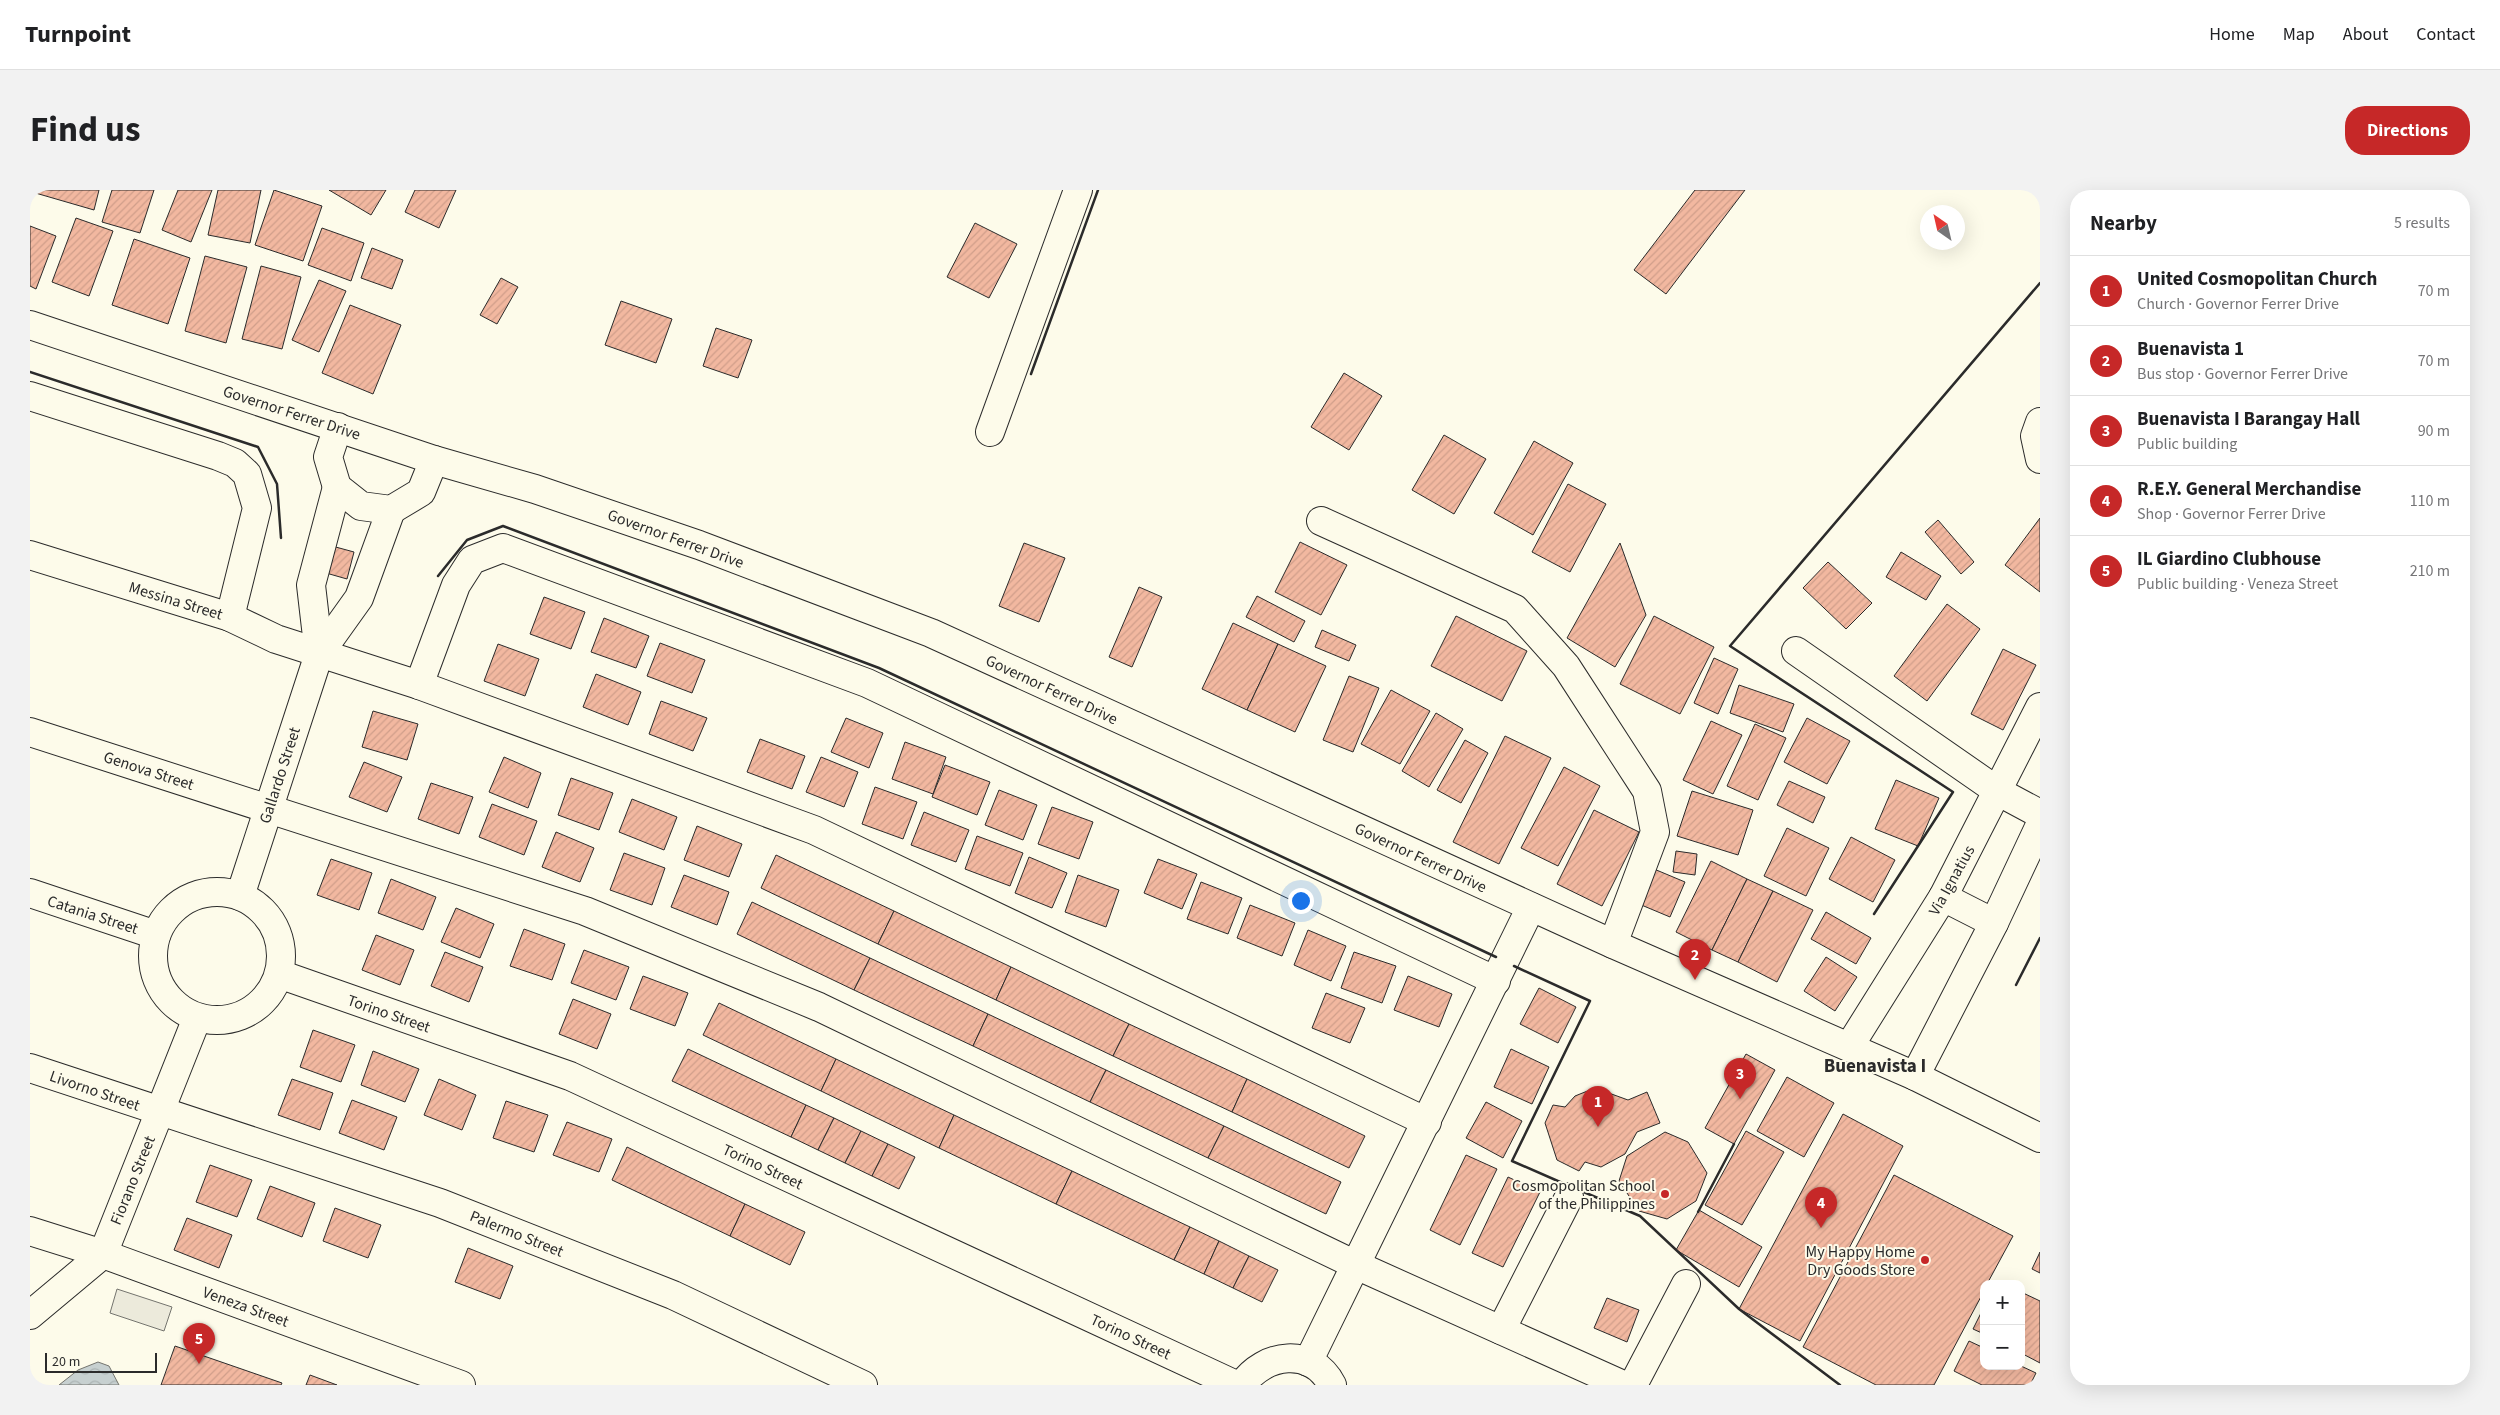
<!DOCTYPE html>
<html lang="en">
<head>
<meta charset="utf-8">
<style>
	:root { --surface:#fff; --page:#f2f2f2; --text:#202124; --muted:#757577; --line:#e0e0e0; --accent:#c62828 }
	body { margin:0; font-family:"Source Sans 3",sans-serif; background:var(--page); color:var(--text) }
	.controls { position:absolute; right:15px; bottom:15px; display:grid; overflow:hidden; border-radius:10px; box-shadow:0 5px 20px #0002 }
	.controls button { width:45px; height:45px; display:grid; place-items:center; padding:0; border:0; border-bottom:1px solid var(--line); background:var(--surface); color:var(--text); font:25px sans-serif }
	.compass { position:absolute; left:1890px; top:15px; width:45px; height:45px; border-radius:50%; background:var(--surface); box-shadow:0 5px 20px #0002; rotate:326deg }
	.scale { position:absolute; left:15px; bottom:12px; width:112px; box-sizing:border-box; padding-left:5px; border:2px solid #2b2b2b; border-top:0; font-size:14px; line-height:18px; white-space:nowrap; color:#2b2b2b; -webkit-text-stroke:4px #fdfbea; paint-order:stroke }
	.you { position:absolute; left:1270px; top:710px; width:18px; height:18px; margin:-12px; border:4px solid #fff; border-radius:50%; background:#1a73e8; box-shadow:0 0 0 8px #1a73e833 }
	.badge { display:grid; place-items:center; width:32px; height:32px; border-radius:50%; background:var(--accent); color:#fff; font-size:16px; font-weight:700 }
	.pin { position:absolute; translate:-50% -41px; filter:drop-shadow(0 1px 2px #0008) }
	.pin::after { content:''; position:absolute; top:26px; width:18px; height:15px; background:inherit; clip-path:polygon(0 0,100% 0,50% 100%) }
	.list { margin:0; padding:0; list-style:none }
	h2 { display:flex; justify-content:space-between; align-items:center; height:65px; margin:0; padding:0 20px; font-size:21px }
	h2 small { font-size:16px; font-weight:400; color:var(--muted) }
	.list li { display:grid; grid-template-columns:32px 1fr auto; gap:15px; align-items:center; box-sizing:border-box; height:70px; padding:0 20px; border-top:1px solid var(--line) }
	.list b { display:block; font-size:19px; white-space:nowrap }
	.list p { margin:0; font-size:16px; white-space:nowrap; color:var(--muted) }
	.list em { font-size:16px; font-style:normal; color:var(--muted) }
	.map { position:relative; flex:none; width:2010px; height:1195px; overflow:hidden; border-radius:20px }
	header { display:flex; align-items:center; gap:30px; box-sizing:border-box; height:70px; padding:0 25px; background:var(--surface); border-bottom:1px solid var(--line) }
	header strong { font-size:24px }
	nav { display:flex; gap:28px; margin-inline-start:auto; font-size:18px }
	.intro { display:flex; align-items:center; justify-content:space-between; box-sizing:border-box; height:120px; padding:0 30px }
	h1 { margin:0; font-size:35px }
	.button { padding:12px 22px; border-radius:20px; background:var(--accent); color:#fff; font-size:18px; font-weight:700 }
	main { display:flex; gap:30px; padding:0 30px }
	aside { flex:1; background:var(--surface); border-radius:20px; box-shadow:0 5px 20px #0002 }
	.map>svg:first-child { display:block }
	.parking { fill:#eceadb; stroke:#74746e }
	.water { fill:url(#water-waves); stroke:#74746e }
	.building { fill:url(#building-hatch); stroke:#2b2b2b }
	.lines { fill:none; stroke-linecap:round; stroke-linejoin:round }
	.minor-casing { stroke:#2b2b2b; stroke-width:30 }
	.major-casing { stroke:#2b2b2b; stroke-width:30 }
	.minor { stroke:#fdfbea; stroke-width:28 }
	.major { stroke:#fdfbea; stroke-width:28 }
	.wall { stroke:#2b2b2b; stroke-width:2.5 }
	.poi-dot { fill:#c62828; stroke:#fdfbea; stroke-width:2 }
	.labels { text-anchor:middle; stroke-width:4; stroke-linejoin:round; paint-order:stroke }
	.street-label { font-size:16px; fill:#2b2b2b; stroke:#fdfbea }
	.poi-label { font-size:16px; fill:#2b2b2b; stroke:#fdfbea; text-anchor:end }
	.quarter-label { font-size:19px; font-weight:bold; fill:#2b2b2b; stroke:#fdfbea }
</style>
</head>
<body>
<header>
<strong>Turnpoint</strong>
<nav><a>Home</a><a>Map</a><a>About</a><a>Contact</a></nav>
</header>
<div class="intro"><h1>Find us</h1><a class="button">Directions</a></div>
<main>
<div class="map">
<svg width="2010" height="1195" viewBox="0 0 2010 1195">
	<defs>
		<pattern id="water-waves" width="16" height="10" patternUnits="userSpaceOnUse" patternTransform="scale(1.25)"><rect width="16" height="10" fill="#c7d0d0"/><path d="M0 5q4-4 8 0t8 0" fill="none" stroke="#abb3b3"/></pattern>
		<pattern id="building-hatch" width="6" height="6" patternUnits="userSpaceOnUse" patternTransform="scale(1.25)"><rect width="6" height="6" fill="#f2b8a0"/><path d="M-1 1l2-2M0 6l6-6M5 7l2-2" fill="none" stroke="#d09e8a"/></pattern>
	</defs>
	<rect width="100%" height="100%" fill="#fdfbea"/>
	<!-- parking -->
	<polygon class="parking" points="87,1099 142,1117 134,1141 80,1123"/>
	<!-- water -->
	<polygon class="water" points="68,1172 79,1176 89,1195 29,1195 48,1180"/>
	<!-- building -->
	<g class="building">
		<polygon points="2,0 69,0 64,20 2,2"/>
		<polygon points="82,0 124,0 110,43 72,32"/>
		<polygon points="148,0 182,0 161,52 132,40"/>
		<polygon points="188,0 231,0 220,53 178,45"/>
		<polygon points="244,0 292,16 273,71 225,55"/>
		<polygon points="299,0 356,0 341,25"/>
		<polygon points="385,0 426,0 409,38 375,22"/>
		<polygon points="1665,0 1715,0 1636,104 1604,80"/>
		<polygon points="46,28 83,41 59,106 22,92"/>
		<polygon points="945,33 987,54 959,108 917,87"/>
		<polygon points="0,36 26,46 6,99 0,96"/>
		<polygon points="292,38 334,53 321,91 278,75"/>
		<polygon points="104,49 160,68 138,134 82,115"/>
		<polygon points="342,58 373,70 362,99 331,88"/>
		<polygon points="175,66 217,77 196,153 155,141"/>
		<polygon points="231,76 271,87 252,159 212,149"/>
		<polygon points="471,88 488,97 467,134 450,125"/>
		<polygon points="289,90 316,101 289,162 262,150"/>
		<polygon points="591,111 642,129 626,173 575,155"/>
		<polygon points="320,115 371,135 343,204 292,183"/>
		<polygon points="686,138 722,150 708,188 673,176"/>
		<polygon points="1314,183 1352,206 1319,260 1281,237"/>
		<polygon points="1414,245 1456,269 1424,324 1382,300"/>
		<polygon points="1504,251 1543,273 1503,345 1464,323"/>
		<polygon points="1538,294 1576,314 1540,382 1502,362"/>
		<polygon points="2010,328 2010,402 1975,375"/>
		<polygon points="1908,330 1944,372 1931,384 1895,342"/>
		<polygon points="1270,352 1317,375 1291,425 1245,402"/>
		<polygon points="994,353 1035,368 1009,432 969,416"/>
		<polygon points="1590,353 1616,425 1585,477 1537,448"/>
		<polygon points="302,356 324,362 317,389 296,383"/>
		<polygon points="1871,362 1911,386 1896,410 1856,387"/>
		<polygon points="1798,372 1842,413 1816,439 1773,398"/>
		<polygon points="1109,397 1132,407 1102,477 1079,467"/>
		<polygon points="1227,406 1275,431 1264,452 1216,427"/>
		<polygon points="514,407 555,422 541,459 500,444"/>
		<polygon points="1917,414 1950,439 1897,511 1864,486"/>
		<polygon points="1426,426 1497,461 1472,511 1401,476"/>
		<polygon points="1624,426 1684,457 1650,524 1590,494"/>
		<polygon points="574,428 619,446 606,478 561,462"/>
		<polygon points="1203,433 1248,454 1217,520 1172,499"/>
		<polygon points="1292,440 1326,455 1319,471 1285,457"/>
		<polygon points="630,453 675,470 662,503 617,486"/>
		<polygon points="468,454 509,469 495,506 454,491"/>
		<polygon points="1248,454 1296,476 1265,542 1217,520"/>
		<polygon points="1973,459 2006,475 1973,540 1941,524"/>
		<polygon points="1684,468 1708,479 1688,524 1664,513"/>
		<polygon points="566,484 611,502 598,535 553,517"/>
		<polygon points="1319,486 1349,498 1323,562 1293,550"/>
		<polygon points="1709,495 1764,514 1753,542 1700,523"/>
		<polygon points="1361,500 1400,521 1370,574 1331,554"/>
		<polygon points="631,511 677,528 663,561 619,544"/>
		<polygon points="343,521 388,534 377,570 332,557"/>
		<polygon points="1406,523 1433,539 1399,597 1372,581"/>
		<polygon points="816,528 853,543 839,578 801,562"/>
		<polygon points="1777,528 1820,551 1797,594 1754,572"/>
		<polygon points="1681,531 1712,545 1683,604 1653,590"/>
		<polygon points="1725,534 1756,548 1728,610 1697,596"/>
		<polygon points="1475,546 1521,568 1469,674 1423,652"/>
		<polygon points="730,549 775,566 762,599 717,582"/>
		<polygon points="1435,550 1458,563 1431,613 1407,600"/>
		<polygon points="875,552 916,567 903,604 862,589"/>
		<polygon points="474,567 511,583 498,618 459,602"/>
		<polygon points="791,567 828,582 814,617 776,602"/>
		<polygon points="334,572 372,587 357,622 319,607"/>
		<polygon points="915,575 960,592 947,625 902,607"/>
		<polygon points="1534,577 1570,596 1528,676 1491,658"/>
		<polygon points="541,588 583,603 569,640 528,625"/>
		<polygon points="1866,590 1909,608 1888,656 1845,639"/>
		<polygon points="1759,591 1795,607 1783,633 1747,615"/>
		<polygon points="401,593 443,607 429,644 388,629"/>
		<polygon points="845,597 887,612 873,649 832,634"/>
		<polygon points="969,600 1007,615 993,650 955,635"/>
		<polygon points="1662,601 1723,620 1708,665 1647,646"/>
		<polygon points="602,609 647,627 634,660 589,642"/>
		<polygon points="462,614 507,631 494,665 449,647"/>
		<polygon points="1022,617 1063,632 1049,669 1008,654"/>
		<polygon points="1564,620 1609,642 1572,716 1527,694"/>
		<polygon points="894,622 939,640 926,672 881,655"/>
		<polygon points="667,636 712,654 699,687 654,670"/>
		<polygon points="1757,638 1799,658 1776,706 1734,686"/>
		<polygon points="526,642 564,658 550,692 512,677"/>
		<polygon points="947,646 993,663 980,696 935,679"/>
		<polygon points="1821,647 1865,670 1843,712 1799,689"/>
		<polygon points="1646,661 1667,664 1665,685 1643,682"/>
		<polygon points="594,663 635,678 622,715 580,700"/>
		<polygon points="746,665 864,721 848,754 731,698"/>
		<polygon points="999,667 1037,683 1022,718 985,703"/>
		<polygon points="301,669 342,683 329,720 287,705"/>
		<polygon points="1128,669 1167,684 1152,719 1114,703"/>
		<polygon points="1681,671 1717,689 1682,760 1646,742"/>
		<polygon points="1624,679 1655,692 1640,727 1609,714"/>
		<polygon points="654,685 699,702 687,735 641,717"/>
		<polygon points="1048,685 1089,700 1076,737 1035,722"/>
		<polygon points="361,689 406,707 393,740 348,723"/>
		<polygon points="1717,689 1743,701 1708,772 1682,760"/>
		<polygon points="1171,692 1212,708 1198,744 1157,729"/>
		<polygon points="1743,701 1783,720 1747,792 1708,772"/>
		<polygon points="722,712 840,768 824,800 707,744"/>
		<polygon points="1220,715 1265,733 1252,766 1207,748"/>
		<polygon points="426,718 464,734 450,768 411,752"/>
		<polygon points="864,721 981,777 966,810 848,754"/>
		<polygon points="1796,722 1841,748 1826,774 1781,749"/>
		<polygon points="494,739 535,754 522,790 480,776"/>
		<polygon points="1278,740 1316,756 1301,791 1264,775"/>
		<polygon points="346,745 384,760 370,795 332,780"/>
		<polygon points="554,760 599,777 586,810 541,793"/>
		<polygon points="415,762 453,777 439,812 401,796"/>
		<polygon points="1324,762 1366,776 1352,813 1311,798"/>
		<polygon points="1796,767 1827,787 1805,821 1774,801"/>
		<polygon points="840,768 958,824 943,856 824,800"/>
		<polygon points="981,777 1099,834 1083,866 966,810"/>
		<polygon points="613,786 658,803 645,836 600,819"/>
		<polygon points="1378,786 1422,804 1409,837 1364,820"/>
		<polygon points="1509,798 1546,817 1528,853 1490,834"/>
		<polygon points="1296,803 1335,818 1320,853 1282,838"/>
		<polygon points="543,809 581,824 567,859 529,844"/>
		<polygon points="689,813 806,869 791,901 673,845"/>
		<polygon points="958,824 1076,880 1060,912 943,856"/>
		<polygon points="1099,834 1217,889 1202,922 1083,866"/>
		<polygon points="283,840 325,855 311,892 270,877"/>
		<polygon points="658,859 776,915 761,947 642,891"/>
		<polygon points="1481,859 1519,877 1502,914 1464,897"/>
		<polygon points="343,861 389,879 375,912 331,895"/>
		<polygon points="1716,864 1745,880 1704,954 1675,938"/>
		<polygon points="806,869 924,925 909,958 791,901"/>
		<polygon points="1076,880 1194,936 1178,968 1060,912"/>
		<polygon points="1757,887 1804,913 1774,967 1727,941"/>
		<polygon points="262,889 303,903 290,940 248,925"/>
		<polygon points="409,889 446,905 432,940 394,925"/>
		<polygon points="1217,889 1335,946 1319,978 1202,922"/>
		<polygon points="1565,898 1598,910 1617,902 1630,933 1607,942 1595,964 1571,977 1555,972 1549,981 1527,970 1515,933 1523,915 1535,917 1545,906"/>
		<polygon points="322,910 367,927 354,960 309,943"/>
		<polygon points="476,911 518,925 504,962 463,948"/>
		<polygon points="1456,912 1492,931 1473,968 1436,948"/>
		<polygon points="776,915 804,928 788,960 761,947"/>
		<polygon points="1813,924 1873,956 1770,1151 1709,1119"/>
		<polygon points="924,925 1042,981 1026,1014 909,958"/>
		<polygon points="804,928 831,941 815,973 788,960"/>
		<polygon points="537,932 582,949 569,982 523,965"/>
		<polygon points="1194,936 1311,992 1296,1024 1178,968"/>
		<polygon points="831,941 858,954 842,986 815,973"/>
		<polygon points="1716,941 1754,962 1712,1035 1675,1015"/>
		<polygon points="1635,942 1658,952 1677,983 1666,1011 1637,1029 1609,1021 1589,991 1597,966"/>
		<polygon points="858,954 885,967 869,999 842,986"/>
		<polygon points="597,957 715,1014 700,1046 582,990"/>
		<polygon points="1436,965 1467,979 1430,1055 1400,1040"/>
		<polygon points="180,975 222,990 207,1027 166,1012"/>
		<polygon points="1042,981 1160,1037 1144,1070 1026,1014"/>
		<polygon points="1864,985 1983,1046 1957,1094 1954,1094 1954,1101 1904,1195 1846,1195 1773,1157"/>
		<polygon points="1478,987 1510,1002 1473,1077 1442,1063"/>
		<polygon points="240,996 285,1013 272,1047 227,1029"/>
		<polygon points="715,1014 775,1042 760,1075 700,1046"/>
		<polygon points="305,1018 351,1035 338,1068 293,1051"/>
		<polygon points="1669,1020 1732,1057 1709,1097 1646,1060"/>
		<polygon points="157,1028 202,1045 189,1078 144,1060"/>
		<polygon points="1160,1037 1189,1051 1174,1084 1144,1070"/>
		<polygon points="1189,1051 1219,1066 1203,1098 1174,1084"/>
		<polygon points="438,1058 483,1076 470,1109 425,1092"/>
		<polygon points="2010,1062 2010,1083 2002,1079"/>
		<polygon points="1219,1066 1248,1080 1232,1112 1203,1098"/>
		<polygon points="1991,1102 2010,1111 2010,1173 1991,1163"/>
		<polygon points="1577,1108 1609,1120 1597,1152 1564,1138"/>
		<polygon points="1954,1117 1954,1144 1943,1139"/>
		<polygon points="1939,1151 1954,1158 1954,1176 1991,1176 2006,1183 2000,1195 1952,1195 1924,1181"/>
		<polygon points="145,1156 252,1193 251,1195 131,1195"/>
		<polygon points="280,1185 307,1195 276,1195"/>
	</g>
	<g class="lines">
		<defs>
			<g id="minor">
				<polyline points="0,206 188,266 205,273 217,284 227,318 200,427"/>
				<polyline points="2010,232 2005,246 2010,269"/>
				<polyline points="308,237 298,267 307,297 331,316 361,320 391,302 404,270"/>
				<polyline points="960,242 1048,0"/>
				<polyline points="1291,331 1485,419 1536,476 1617,601 1625,642 1583,754"/>
				<polyline points="0,365 200,427 246,449 389,495 784,640 1397,932"/>
				<polyline points="1766,461 1969,602 2010,624"/>
				<polyline points="289,464 281,395 307,297"/>
				<polyline points="389,495 426,395 442,370 473,358 837,493 1466,791"/>
				<polyline points="0,542 555,721 789,817 1326,1075 1593,1195"/>
				<circle cx="187" cy="766" r="64"/>
				<polyline points="0,703 126,745"/>
				<polyline points="210,706 289,464 329,408 361,320"/>
				<polyline points="1913,707 1964,733"/>
				<polyline points="249,784 540,886 1206,1195"/>
				<polyline points="1819,857 1913,707 2010,517"/>
				<polyline points="0,878 410,1013 643,1105 833,1195"/>
				<polyline points="1885,886 1964,733 2010,635"/>
				<polyline points="0,1041 73,1064 431,1195"/>
				<polyline points="0,1125 73,1064 167,828"/>
				<polyline points="1471,1140 1539,1007"/>
				<polyline points="1278,1172 1501,717"/>
				<path d="M1212,1195C1234,1163 1282,1156 1302,1195"/>
				<polyline points="1603,1195 1656,1094"/>
			</g>
			<polyline id="major" points="0,135 404,270 505,299 669,355 901,443 1583,754 1885,886 2010,948"/>
		</defs>
		<!-- minor casing -->
		<use href="#minor" class="minor-casing"/>
		<!-- major casing -->
		<use href="#major" class="major-casing"/>
		<!-- minor -->
		<use href="#minor" class="minor"/>
		<!-- major -->
		<use href="#major" class="major"/>
		<!-- wall -->
		<g class="wall">
			<polyline points="0,182 228,257 247,294 251,348"/>
			<polyline points="1001,184 1068,0"/>
			<polyline points="408,386 437,350 473,336 849,478 1466,767"/>
			<polyline points="1844,724 1923,602 1700,456 2010,93"/>
			<polyline points="1484,776 1560,811 1482,971 1537,995"/>
			<polyline points="1986,795 2010,748"/>
			<polyline points="1549,1000 1610,1026 1709,1119 1810,1195"/>
			<polyline points="1668,1022 1704,954"/>
		</g>
	</g>
	<!-- markers -->
	<g class="poi-dot">
		<circle cx="1635" cy="1004" r="5"/>
		<circle cx="1895" cy="1070" r="5"/>
	</g>
	<g class="labels">
		<!-- street labels -->
		<g class="street-label">
			<text transform="translate(262 222) rotate(18)" y="6">Governor Ferrer Drive</text>
			<text transform="translate(646 348) rotate(20)" y="6">Governor Ferrer Drive</text>
			<text transform="translate(146 410) rotate(17)" y="6">Messina Street</text>
			<text transform="translate(1022 499) rotate(25)" y="6">Governor Ferrer Drive</text>
			<text transform="translate(119 580) rotate(18)" y="6">Genova Street</text>
			<text transform="translate(249 585) rotate(-72)" y="6">Gallardo Street</text>
			<text transform="translate(1391 667) rotate(25)" y="6">Governor Ferrer Drive</text>
			<text transform="translate(1921 690) rotate(-61)" y="6">Via Ignatius</text>
			<text transform="translate(63 724) rotate(18)" y="6">Catania Street</text>
			<text transform="translate(359 823) rotate(19)" y="6">Torino Street</text>
			<text transform="translate(65 900) rotate(19)" y="6">Livorno Street</text>
			<text transform="translate(733 976) rotate(25)" y="6">Torino Street</text>
			<text transform="translate(102 990) rotate(-68)" y="6">Fiorano Street</text>
			<text transform="translate(487 1043) rotate(22)" y="6">Palermo Street</text>
			<text transform="translate(216 1116) rotate(20)" y="6">Veneza Street</text>
			<text transform="translate(1101 1146) rotate(25)" y="6">Torino Street</text>
		</g>
		<!-- poi labels -->
		<g class="poi-label">
			<text x="1625" y="1001">Cosmopolitan School<tspan x="1625" dy="18">of the Philippines</tspan></text>
			<text x="1885" y="1067">My Happy Home<tspan x="1885" dy="18">Dry Goods Store</tspan></text>
		</g>
		<!-- quarter labels -->
		<g class="quarter-label">
			<text x="1845" y="882">Buenavista I</text>
		</g>
	</g>
</svg>
<div class="controls">
<button>+</button>
<button>−</button>
</div>
<svg class="compass" viewBox="-18 -18 36 36"><path d="M0-13l5 13h-10z" fill="#e53935"/><path d="M0 13l5-13h-10z" fill="#757577"/></svg>
<div class="scale">20 m</div>
<div class="you"></div>
<div class="pin badge" style="left:1568px;top:937px">1</div>
<div class="pin badge" style="left:1665px;top:790px">2</div>
<div class="pin badge" style="left:1710px;top:909px">3</div>
<div class="pin badge" style="left:1791px;top:1038px">4</div>
<div class="pin badge" style="left:169px;top:1174px">5</div>
</div>
<aside>
<h2>Nearby<small>5 results</small></h2>
<ul class="list">
<li><span class="badge">1</span><div><b>United Cosmopolitan Church</b><p>Church · Governor Ferrer Drive</p></div><em>70 m</em></li>
<li><span class="badge">2</span><div><b>Buenavista 1</b><p>Bus stop · Governor Ferrer Drive</p></div><em>70 m</em></li>
<li><span class="badge">3</span><div><b>Buenavista I Barangay Hall</b><p>Public building</p></div><em>90 m</em></li>
<li><span class="badge">4</span><div><b>R.E.Y. General Merchandise</b><p>Shop · Governor Ferrer Drive</p></div><em>110 m</em></li>
<li><span class="badge">5</span><div><b>IL Giardino Clubhouse</b><p>Public building · Veneza Street</p></div><em>210 m</em></li>
</ul>
</aside>
</main>
</body>
</html>
